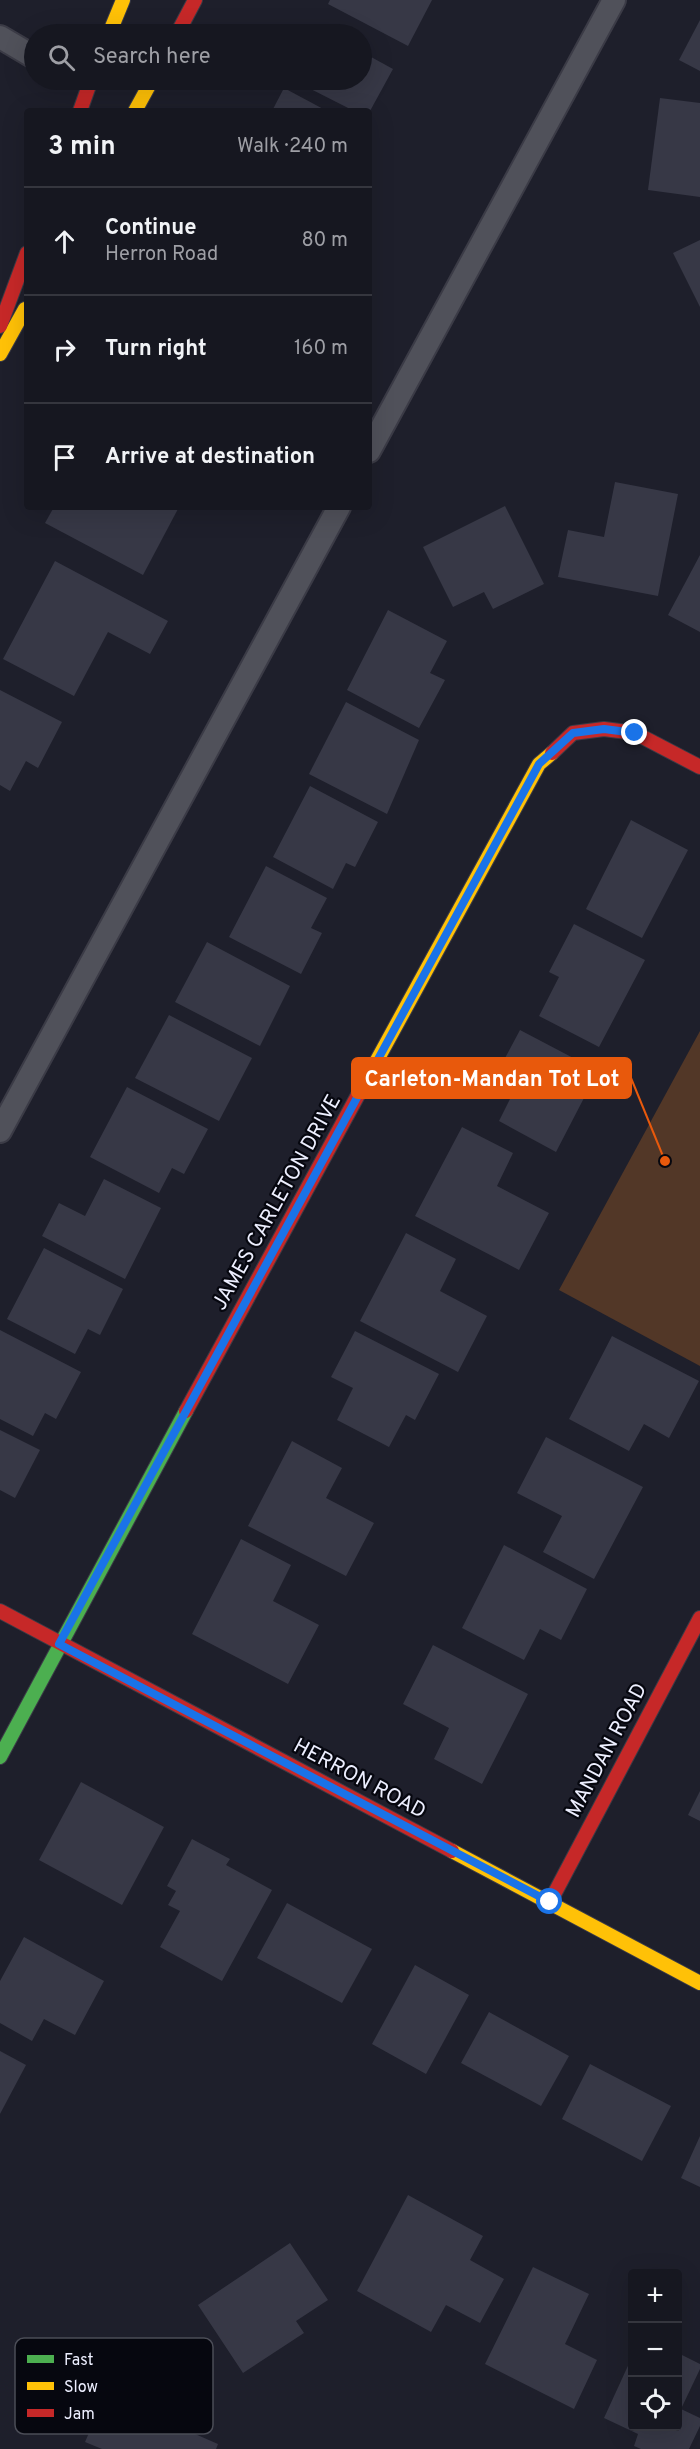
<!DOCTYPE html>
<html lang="en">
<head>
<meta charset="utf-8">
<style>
	:root { --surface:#161720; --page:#23242d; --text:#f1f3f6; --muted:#9e9fa5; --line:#35363e }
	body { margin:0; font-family:Overpass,sans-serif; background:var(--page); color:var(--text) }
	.controls { position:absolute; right:18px; bottom:18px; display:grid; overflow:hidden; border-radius:6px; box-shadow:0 6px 24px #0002 }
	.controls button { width:54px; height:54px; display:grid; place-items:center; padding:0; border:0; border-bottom:2px solid var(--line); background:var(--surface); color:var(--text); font:30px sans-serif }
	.stop { position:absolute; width:18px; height:18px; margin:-14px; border:4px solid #1a73e8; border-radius:50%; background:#fff }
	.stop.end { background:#1a73e8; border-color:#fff; box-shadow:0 2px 6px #0008 }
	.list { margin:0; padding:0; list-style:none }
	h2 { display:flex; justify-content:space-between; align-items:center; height:78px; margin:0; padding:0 24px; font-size:26px }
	h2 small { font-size:20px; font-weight:400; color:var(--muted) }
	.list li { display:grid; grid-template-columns:39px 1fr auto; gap:18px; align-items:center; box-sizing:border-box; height:108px; padding:0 24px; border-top:2px solid var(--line) }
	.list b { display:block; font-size:22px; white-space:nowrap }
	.list p { margin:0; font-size:20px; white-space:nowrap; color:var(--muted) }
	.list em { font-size:20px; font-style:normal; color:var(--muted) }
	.icon { flex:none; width:33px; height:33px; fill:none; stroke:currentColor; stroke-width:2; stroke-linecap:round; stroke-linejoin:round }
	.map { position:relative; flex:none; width:700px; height:2449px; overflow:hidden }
	.search { position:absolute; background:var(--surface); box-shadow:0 6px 24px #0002; left:24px; top:24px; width:348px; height:66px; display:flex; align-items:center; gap:15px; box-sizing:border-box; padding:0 21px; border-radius:33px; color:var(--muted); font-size:22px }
	.panel { position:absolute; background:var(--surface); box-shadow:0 6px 24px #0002; left:24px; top:108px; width:348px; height:402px; border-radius:6px }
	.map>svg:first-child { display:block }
	.green { fill:#523727 }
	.building { fill:#373846 }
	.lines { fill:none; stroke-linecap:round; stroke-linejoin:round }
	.lane-casing { stroke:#3b3b46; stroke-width:26 }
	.fast-casing { stroke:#3b3b46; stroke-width:16 }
	.slow-casing { stroke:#3b3b46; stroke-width:16 }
	.jam-casing { stroke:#3b3b46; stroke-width:16 }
	.lane { stroke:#50515a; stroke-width:22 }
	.fast { stroke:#4caf50; stroke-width:14 }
	.slow { stroke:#ffc107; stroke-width:14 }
	.jam { stroke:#c62828; stroke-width:14 }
	.route { stroke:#1a73e8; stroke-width:8 }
	.labels { text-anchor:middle; stroke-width:4.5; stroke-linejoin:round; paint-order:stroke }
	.street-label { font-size:21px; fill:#edefff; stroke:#06070f }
	.key { fill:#06070f; stroke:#4b4d57; stroke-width:1.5 }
	.key-label { font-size:16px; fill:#edefff }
	.leader { fill:none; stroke:#e8590c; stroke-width:2 }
	.callout-dot { fill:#e8590c; stroke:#06070f; stroke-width:2 }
	.callout { fill:#e8590c; stroke:#e8590c; stroke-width:2 }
	.callout-label { font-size:22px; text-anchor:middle; font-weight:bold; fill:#fff }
</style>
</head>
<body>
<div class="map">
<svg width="700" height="2449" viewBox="0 0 700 2449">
	<rect width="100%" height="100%" fill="#1e1f2b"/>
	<!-- green -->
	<polygon class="green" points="700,1031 700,1366 559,1290"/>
	<!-- building -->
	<g class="building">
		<polygon points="330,0 432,0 408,46 328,4"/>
		<polygon points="700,20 700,71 679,60"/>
		<polygon points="313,27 327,34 309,34"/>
		<polygon points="362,52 393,69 370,111 354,111 293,80 362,80"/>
		<polygon points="284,88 327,111 272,111"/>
		<polygon points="660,98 700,103 700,197 648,190"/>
		<polygon points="700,240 700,307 673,253"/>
		<polygon points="615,482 678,494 658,596 558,577 568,530 604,537"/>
		<polygon points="505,506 544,584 493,609 484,592 453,607 423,547"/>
		<polygon points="54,507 179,507 143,575 45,523"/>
		<polygon points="700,555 700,632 668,615"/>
		<polygon points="55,561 168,621 150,654 108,632 74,696 3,659"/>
		<polygon points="388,610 447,641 430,673 445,680 419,728 347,690"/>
		<polygon points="0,690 62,722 38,768 26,761 10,791 0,785"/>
		<polygon points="346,702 419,740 387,814 309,774"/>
		<polygon points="310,786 378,822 355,867 346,863 333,889 273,857"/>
		<polygon points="631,820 688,850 642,938 586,909"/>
		<polygon points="266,866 327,898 311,928 322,933 301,974 229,937"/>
		<polygon points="574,924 645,960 599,1047 539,1016 559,977 549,972"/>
		<polygon points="207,942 290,986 260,1046 175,1002"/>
		<polygon points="169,1015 252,1058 219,1121 135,1078"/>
		<polygon points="520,1030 598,1071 556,1152 499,1121 518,1083 497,1073"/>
		<polygon points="127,1087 208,1129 184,1174 172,1168 159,1193 90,1157"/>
		<polygon points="462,1127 513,1153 497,1186 549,1213 519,1270 415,1216"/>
		<polygon points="104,1179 161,1208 125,1279 42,1236 59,1203 85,1216"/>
		<polygon points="406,1233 456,1259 440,1291 487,1316 458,1372 360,1321"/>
		<polygon points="44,1248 123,1289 100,1335 88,1329 75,1354 7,1319"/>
		<polygon points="0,1330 81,1372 56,1419 45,1413 33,1436 0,1419"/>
		<polygon points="355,1331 439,1374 415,1420 406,1415 389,1447 337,1420 353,1388 331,1377"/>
		<polygon points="612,1336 699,1381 669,1438 644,1424 629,1451 569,1419"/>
		<polygon points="0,1430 40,1450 15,1498 0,1490"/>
		<polygon points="546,1437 643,1487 594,1579 543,1552 562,1516 517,1493"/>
		<polygon points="292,1441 342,1468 326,1498 374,1523 346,1576 248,1526"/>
		<polygon points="241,1539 291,1565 273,1601 319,1625 288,1684 192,1634"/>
		<polygon points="504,1545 587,1589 561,1640 540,1629 524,1660 462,1628"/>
		<polygon points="433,1645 528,1694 482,1784 434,1759 449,1728 403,1704"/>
		<polygon points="81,1782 164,1827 122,1905 39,1860"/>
		<polygon points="700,1791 700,1821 688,1815"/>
		<polygon points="192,1839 230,1859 226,1865 272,1890 222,1981 160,1947 180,1911 168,1905 176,1891 167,1886"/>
		<polygon points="287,1903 372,1949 342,2003 257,1958"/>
		<polygon points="24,1937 104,1981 75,2035 44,2019 32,2041 0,2023 0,1981"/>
		<polygon points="415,1965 469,1995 426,2074 372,2044"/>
		<polygon points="489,2012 569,2056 541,2106 461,2063"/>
		<polygon points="0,2051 26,2065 0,2114"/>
		<polygon points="590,2064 671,2106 642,2161 562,2119"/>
		<polygon points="700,2136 700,2187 681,2178"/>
		<polygon points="408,2195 483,2236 470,2260 504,2279 480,2323 446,2305 431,2332 357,2291"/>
		<polygon points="290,2243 328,2300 296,2321 304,2333 243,2373 198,2305"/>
		<polygon points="533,2267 589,2294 565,2344 597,2360 574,2409 485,2364"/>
		<polygon points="146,2344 204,2371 179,2427 218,2444 216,2449 102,2449 85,2442 106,2394 120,2400"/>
		<polygon points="678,2353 700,2364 700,2369 681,2409 700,2418 700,2426 689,2449 641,2449 634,2446 638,2434 604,2418 632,2357 632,2426 678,2426"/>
	</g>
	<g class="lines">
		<defs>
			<g id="lane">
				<polyline points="0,37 34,57"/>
				<polyline points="369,451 614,0"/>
				<polyline points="0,1131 339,507"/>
			</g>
			<polyline id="fast" points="0,1757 186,1411"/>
			<g id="slow">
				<polyline points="109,34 123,0"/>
				<polyline points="135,111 152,80"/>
				<polyline points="0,354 25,309"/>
				<polyline points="370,1073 539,764 552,753"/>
				<polyline points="452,1851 700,1983"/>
			</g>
			<g id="jam">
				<polyline points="177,34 195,0"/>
				<polyline points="80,111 91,80"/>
				<polyline points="0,326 27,253"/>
				<polyline points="552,753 573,733 604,729 635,733 700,767"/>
				<polyline points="186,1411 370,1073"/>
				<polyline points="0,1611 452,1851"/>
				<polyline points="550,1902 700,1618"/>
			</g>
		</defs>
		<!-- lane casing -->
		<use href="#lane" class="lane-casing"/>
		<!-- fast casing -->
		<use href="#fast" class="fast-casing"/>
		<!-- slow casing -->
		<use href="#slow" class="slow-casing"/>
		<!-- jam casing -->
		<use href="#jam" class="jam-casing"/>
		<!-- lane -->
		<use href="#lane" class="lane"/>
		<!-- fast -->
		<use href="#fast" class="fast"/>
		<!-- slow -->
		<use href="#slow" class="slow"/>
		<!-- jam -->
		<use href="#jam" class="jam"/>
	</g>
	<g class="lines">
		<!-- route -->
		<polyline class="route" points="550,1902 59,1644 539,764 573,733 604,729 635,733"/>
	</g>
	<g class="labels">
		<!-- street labels -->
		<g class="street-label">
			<text transform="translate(276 1202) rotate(-61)" y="7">JAMES CARLETON DRIVE</text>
			<text transform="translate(606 1750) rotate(-62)" y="7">MANDAN ROAD</text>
			<text transform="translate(360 1778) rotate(28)" y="7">HERRON ROAD</text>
		</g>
	</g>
	<!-- legend -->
	<rect x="15" y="2338" width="198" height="96" rx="9" class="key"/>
	<rect x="27" y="2355" width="27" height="8" fill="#4caf50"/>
	<rect x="27" y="2382" width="27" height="8" fill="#ffc107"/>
	<rect x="27" y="2409" width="27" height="8" fill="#c62828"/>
	<g class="key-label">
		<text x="64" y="2365">Fast</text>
		<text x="64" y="2392">Slow</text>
		<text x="64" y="2419">Jam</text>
	</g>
	<!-- callouts -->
	<path class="leader" d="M665 1161L631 1078"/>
	<circle class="callout-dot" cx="665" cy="1161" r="6"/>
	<rect class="callout" x="352" y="1058" width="279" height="40" rx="6"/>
	<g class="callout-label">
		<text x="492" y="1086">Carleton-Mandan Tot Lot</text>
	</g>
</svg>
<div class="controls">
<button>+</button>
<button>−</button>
<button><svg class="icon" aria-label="locate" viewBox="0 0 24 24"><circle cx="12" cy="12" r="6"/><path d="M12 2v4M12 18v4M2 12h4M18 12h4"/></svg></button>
</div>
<div class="stop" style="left:550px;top:1902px"></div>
<div class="stop end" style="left:635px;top:733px"></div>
<div class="search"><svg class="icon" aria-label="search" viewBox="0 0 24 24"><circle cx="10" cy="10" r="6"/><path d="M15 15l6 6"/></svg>Search here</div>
<section class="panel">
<h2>3 min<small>Walk · 240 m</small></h2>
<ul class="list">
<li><svg class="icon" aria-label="ahead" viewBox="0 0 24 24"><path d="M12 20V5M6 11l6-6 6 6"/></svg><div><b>Continue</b><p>Herron Road</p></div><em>80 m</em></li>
<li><svg class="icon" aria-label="right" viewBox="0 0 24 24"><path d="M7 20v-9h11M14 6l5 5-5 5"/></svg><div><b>Turn right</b></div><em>160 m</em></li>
<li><svg class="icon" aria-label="arrive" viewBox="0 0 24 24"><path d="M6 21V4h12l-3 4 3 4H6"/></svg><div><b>Arrive at destination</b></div></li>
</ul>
</section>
</div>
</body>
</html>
